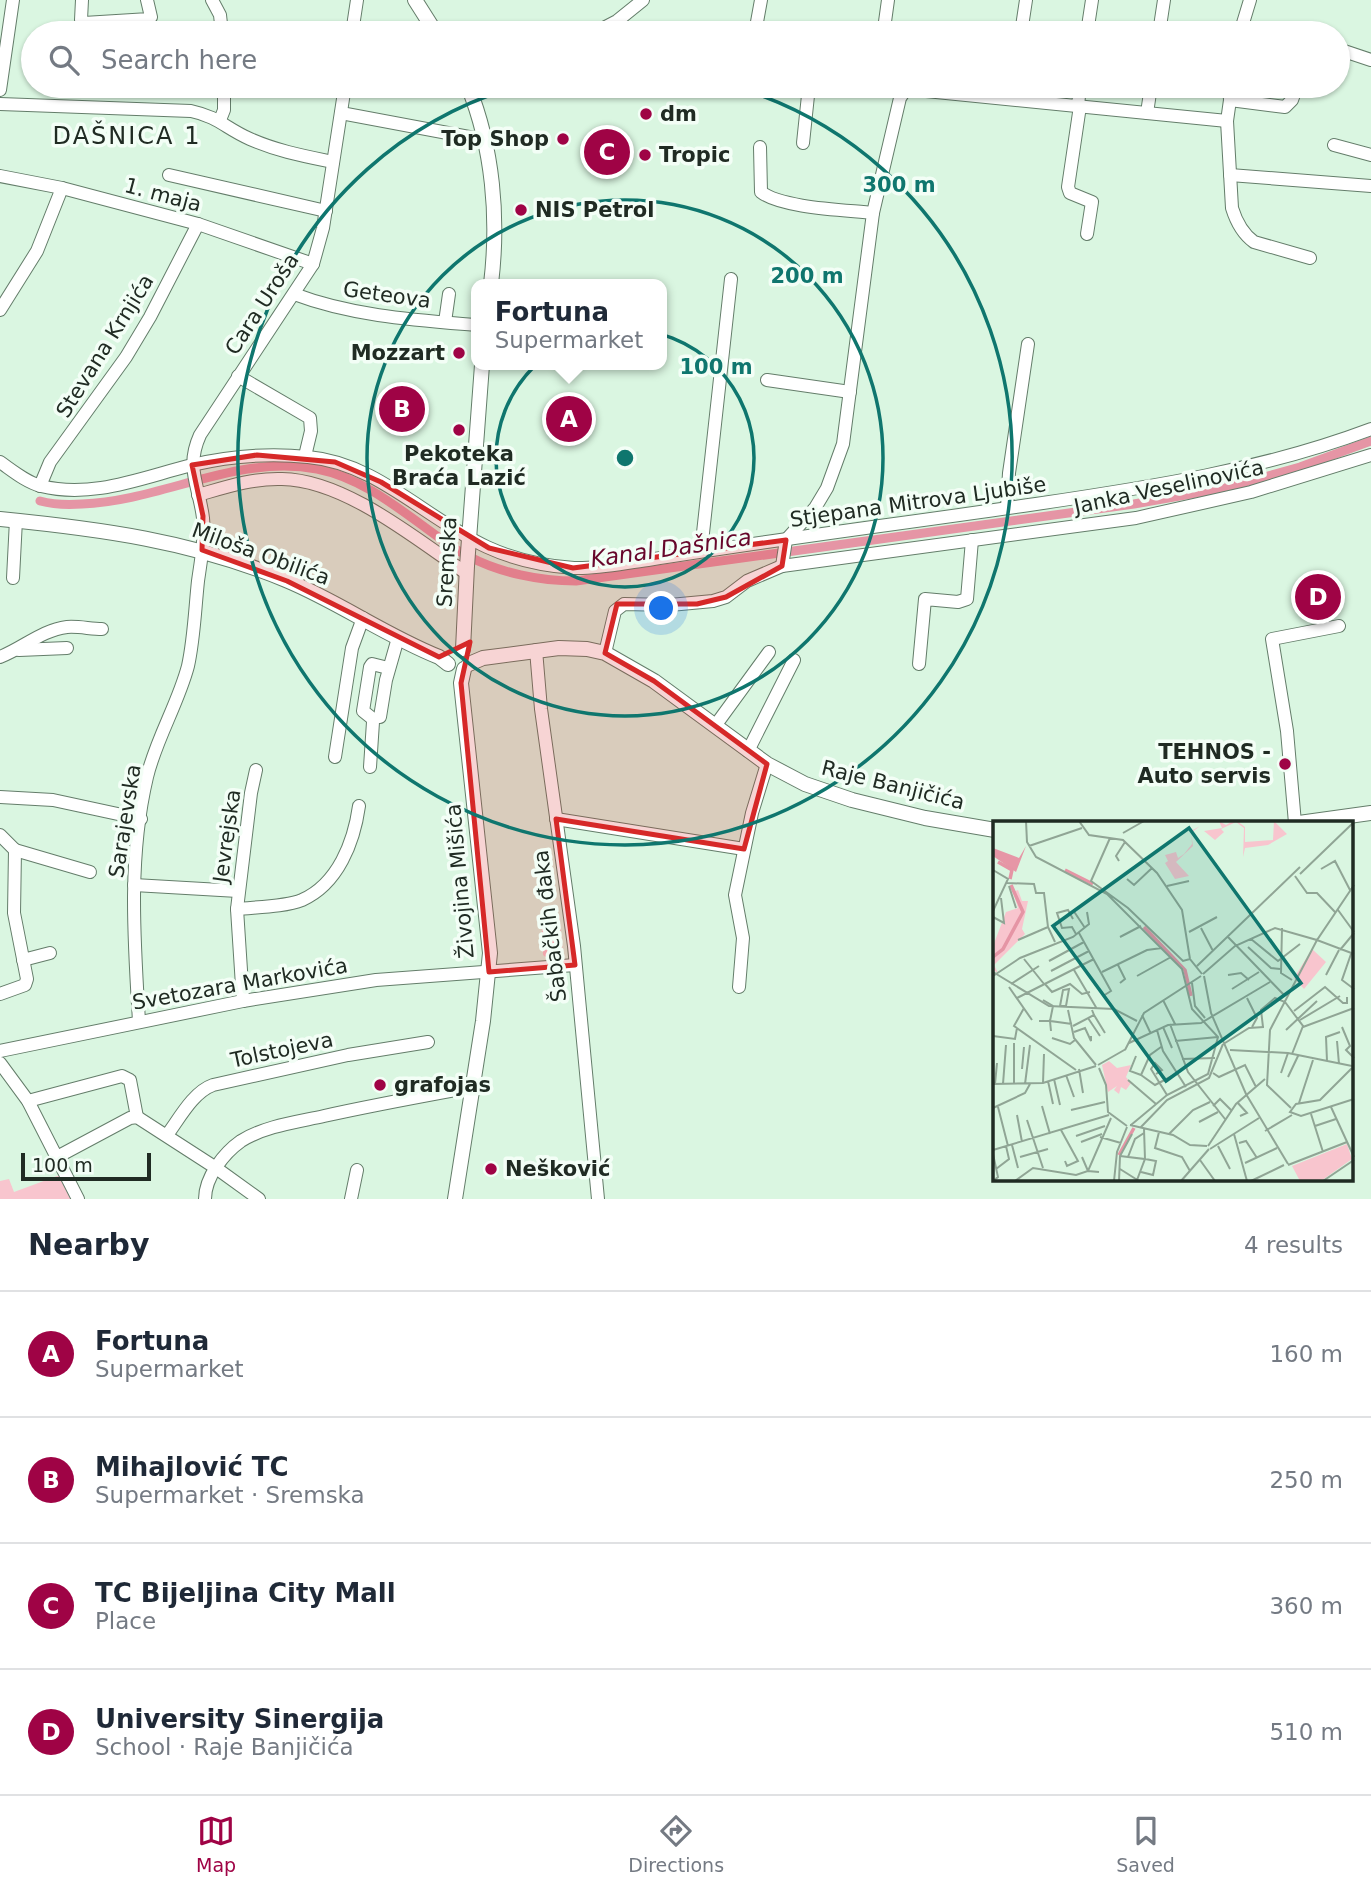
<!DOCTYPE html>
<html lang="en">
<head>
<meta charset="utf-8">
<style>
	:root { --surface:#fff; --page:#f2f2f3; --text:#1f2937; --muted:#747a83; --line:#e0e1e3; --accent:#9f0345 }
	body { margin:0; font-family:"DejaVu Sans",sans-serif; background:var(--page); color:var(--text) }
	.scale { position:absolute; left:21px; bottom:18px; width:130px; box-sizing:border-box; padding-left:7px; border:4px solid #202b23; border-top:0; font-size:19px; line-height:24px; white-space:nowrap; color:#202b23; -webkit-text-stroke:5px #f3fef6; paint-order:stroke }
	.you { position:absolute; left:662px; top:609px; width:24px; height:24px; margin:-18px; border:5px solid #fff; border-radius:50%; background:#1a73e8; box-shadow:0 0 0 10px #1a73e833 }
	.badge { display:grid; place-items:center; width:46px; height:46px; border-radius:50%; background:var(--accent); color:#fff; font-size:23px; font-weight:700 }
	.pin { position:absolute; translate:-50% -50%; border:4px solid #fff; box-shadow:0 2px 7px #0006 }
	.popup { position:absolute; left:471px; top:279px; width:196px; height:91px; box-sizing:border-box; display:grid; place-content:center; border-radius:14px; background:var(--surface); filter:drop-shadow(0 2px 5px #0005); font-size:23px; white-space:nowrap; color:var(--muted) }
	.popup b { font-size:26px; color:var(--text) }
	.popup::after { content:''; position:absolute; left:50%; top:100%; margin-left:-14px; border:14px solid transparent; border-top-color:var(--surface) }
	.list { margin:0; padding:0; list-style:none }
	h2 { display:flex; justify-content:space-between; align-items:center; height:91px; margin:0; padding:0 28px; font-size:30px }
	h2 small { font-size:23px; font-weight:400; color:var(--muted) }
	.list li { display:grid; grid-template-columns:46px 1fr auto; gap:21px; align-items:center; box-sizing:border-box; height:126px; padding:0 28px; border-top:2px solid var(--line) }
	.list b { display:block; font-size:26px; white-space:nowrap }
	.list p { margin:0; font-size:23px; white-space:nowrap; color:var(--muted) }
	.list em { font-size:23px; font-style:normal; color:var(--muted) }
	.icon { flex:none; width:38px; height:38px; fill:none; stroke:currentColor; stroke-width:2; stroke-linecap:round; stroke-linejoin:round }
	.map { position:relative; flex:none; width:1371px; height:1199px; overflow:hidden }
	.search { position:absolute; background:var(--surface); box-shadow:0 2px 5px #0004; left:21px; right:21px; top:21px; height:77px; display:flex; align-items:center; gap:18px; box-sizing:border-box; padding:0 24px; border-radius:38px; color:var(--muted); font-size:26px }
	.sheet { height:595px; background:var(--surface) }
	nav { display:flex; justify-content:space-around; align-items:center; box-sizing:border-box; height:98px; border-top:2px solid var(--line); background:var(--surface); font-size:19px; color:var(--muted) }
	nav a { display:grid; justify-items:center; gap:4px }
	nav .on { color:var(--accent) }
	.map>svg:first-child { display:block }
	.green { fill:#f8c5ce }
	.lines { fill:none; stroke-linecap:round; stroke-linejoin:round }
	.canal { stroke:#e595a5; stroke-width:9 }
	.minor-casing { stroke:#647d6a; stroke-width:14 }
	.major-casing { stroke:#647d6a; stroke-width:16 }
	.minor { stroke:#fff; stroke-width:12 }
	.major { stroke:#fff; stroke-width:14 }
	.marked { fill:#d62828; fill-opacity:0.2; stroke:#d62828; stroke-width:5; stroke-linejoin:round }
	.ring { fill:none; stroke:#0f766e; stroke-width:3.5 }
	.poi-dot { fill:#9f0345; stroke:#f3fef6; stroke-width:2.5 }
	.labels { text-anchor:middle; stroke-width:7; stroke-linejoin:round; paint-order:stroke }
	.poi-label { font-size:21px; font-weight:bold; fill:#202b23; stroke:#f3fef6; text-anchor:start }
	.street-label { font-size:21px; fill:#202b23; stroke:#f3fef6 }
	.water-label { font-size:23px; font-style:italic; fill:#67062b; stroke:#f3fef6 }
	.quarter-label { font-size:24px; letter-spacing:2px; fill:#202b23; stroke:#f3fef6 }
	.inset-river { fill:none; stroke:#e595a5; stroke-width:3.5 }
	.inset-road { fill:none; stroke:#90a595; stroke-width:2 }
	.view { fill:#0f766e; fill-opacity:0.15; stroke:#0f766e; stroke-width:3.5 }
	.inset-edge { fill:none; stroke:#202b23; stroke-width:3.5 }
	.centre { fill:#0f766e; stroke:#f3fef6; stroke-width:3.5 }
	.ring-label { font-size:21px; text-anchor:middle; font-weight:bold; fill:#0f766e; stroke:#f3fef6; stroke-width:7; stroke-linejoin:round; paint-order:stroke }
</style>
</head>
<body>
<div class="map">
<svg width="1371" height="1199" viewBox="0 0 1371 1199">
	<rect width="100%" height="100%" fill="#daf6e1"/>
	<!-- green -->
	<g class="green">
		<polygon points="541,908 554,916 559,914 563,953 558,960 550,960 543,955"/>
		<polygon points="60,1175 72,1199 0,1199 0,1181 9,1179 14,1192"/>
	</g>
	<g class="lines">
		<!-- canal -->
		<path class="canal" d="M40,501C55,505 68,505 82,504C162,501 236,454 317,469C364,478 403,512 441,539C450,544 458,552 468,556C500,573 540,581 576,581L1134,504L1225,488L1300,467L1371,441"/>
		<defs>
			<g id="minor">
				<polyline points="82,0 81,20 84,23 149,19 151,17 147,0"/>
				<polyline points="212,0 220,15 222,33"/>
				<polyline points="884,29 888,0"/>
				<polyline points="352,33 357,0"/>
				<polyline points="594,33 617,21 643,0"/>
				<polyline points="755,33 761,0"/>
				<polyline points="1021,33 1026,0"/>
				<polyline points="1087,33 1092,0"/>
				<polyline points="1159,33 1164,0"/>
				<polyline points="1240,33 1250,0"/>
				<polyline points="1338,49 1371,60"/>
				<polyline points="901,86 906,89 1227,121"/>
				<path d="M1229,86L1230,100L1227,121L1232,208C1236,221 1243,234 1254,242L1310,258"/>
				<polyline points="0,90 13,0"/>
				<polyline points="1230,100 1285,107 1292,100 1297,86"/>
				<path d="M0,104L191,111C219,117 225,128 250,139C277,151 304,156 333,162"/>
				<polyline points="1078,106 1080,86"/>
				<polyline points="1080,106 1068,187 1070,193 1092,202 1087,234"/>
				<polyline points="341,113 485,140"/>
				<polyline points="1147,113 1151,86"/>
				<polyline points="220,120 224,110 224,86"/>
				<polyline points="803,143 809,86"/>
				<polyline points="1334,145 1371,155"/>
				<path d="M760,147L761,192C781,208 846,210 873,213"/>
				<polyline points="169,175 326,211"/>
				<polyline points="1230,175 1371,186"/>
				<polyline points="0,176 62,188 198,224 313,264"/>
				<path d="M294,294C352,316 415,320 476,325"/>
				<polyline points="0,310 37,251 62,188"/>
				<polyline points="445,322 449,294"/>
				<polyline points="238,376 310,418 311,431 305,456"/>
				<polyline points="767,380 850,392"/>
				<path d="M0,462C13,471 26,482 41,486C93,499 143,477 192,465C230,456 269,453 308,457C377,463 426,519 487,547C513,559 545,566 574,568C598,569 624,563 648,560C777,539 907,523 1036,504C1151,487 1262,470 1371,429"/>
				<polyline points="40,486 50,462 126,357 150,317 198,224"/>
				<path d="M198,495C226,487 253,478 282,479C345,480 416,539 466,573"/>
				<polyline points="1007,508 1009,473 1028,344"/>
				<polyline points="701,551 731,279"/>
				<polyline points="782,566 786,540 815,508 827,488 843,444 873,213 900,98 906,89"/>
				<polyline points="13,578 16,520"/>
				<polyline points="19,650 67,648"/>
				<polyline points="536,650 541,709 574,946 598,1199"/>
				<polyline points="605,653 615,611 624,604 670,605 713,601 726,597 747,581 782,566 1136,518 1251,492 1371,455"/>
				<path d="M0,657C23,648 42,630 67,627C78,626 91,629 102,629"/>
				<polyline points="919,664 925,599 958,602 967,599 972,540"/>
				<polyline points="380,717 386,680 398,638"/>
				<polyline points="715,726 769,652"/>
				<polyline points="748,751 794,660"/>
				<polyline points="335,757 352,648 363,618"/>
				<polyline points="370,767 373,722 373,719 363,711 370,667 372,664 388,668"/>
				<polyline points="0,797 53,800 141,819"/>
				<polyline points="556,819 744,849"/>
				<polyline points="1295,823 1287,731 1272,639 1339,626"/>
				<polyline points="0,835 15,850 14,913 27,979 25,985 0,994"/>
				<polyline points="15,850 90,872"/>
				<polyline points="134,885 238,891"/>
				<path d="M237,909C255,907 285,907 302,900C338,884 354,842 359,806"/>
				<polyline points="23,960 50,953"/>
				<polyline points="739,987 743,938 735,895 752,813 767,764"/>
				<polyline points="243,1001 237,909 251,793 256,770"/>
				<path d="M139,1021C134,939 128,857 147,777C156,739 178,704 188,666C194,639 195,609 198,581C201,560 205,539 203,518C199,485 185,468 200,435L313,264L323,228L345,86"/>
				<polyline points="0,1051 243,1001 376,980 575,965"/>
				<polyline points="0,1063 28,1101 78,1199"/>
				<polyline points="28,1101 122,1076 130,1080 137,1117"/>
				<path d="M167,1135C179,1119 193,1092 213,1085L348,1055L428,1042"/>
				<polyline points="57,1157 130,1118 137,1117 216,1168 259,1199"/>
				<path d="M205,1199C205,1177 224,1153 241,1141C265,1126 297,1122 324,1116C373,1105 423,1096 472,1087"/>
				<polyline points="351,1199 357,1170"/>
			</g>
			<g id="major">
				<polyline points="415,0 436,33"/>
				<path d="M468,86C493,148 499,218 491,284"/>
				<path d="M0,519C101,529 191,541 286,580C339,602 386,636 439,657L448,664"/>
				<polyline points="463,649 467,566 482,365"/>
				<polyline points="469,664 483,658 559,648 587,649 605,653 654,681 767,764 805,784 852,800 925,818 995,830"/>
				<polyline points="1299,823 1371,813"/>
				<polyline points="455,1199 483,1021 490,953 461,683 464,669"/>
			</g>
		</defs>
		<!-- minor casing -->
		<use href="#minor" class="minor-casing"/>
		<!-- major casing -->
		<use href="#major" class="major-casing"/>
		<!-- minor -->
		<use href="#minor" class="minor"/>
		<!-- major -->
		<use href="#major" class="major"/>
	</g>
	<!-- marked area -->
	<path class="marked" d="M257,455L335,462L381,482L489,548L573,568L786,540L782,566L726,597L697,604H617L605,653L654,681L767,764L744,849L556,819L575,965L489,972L461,683L470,642L439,657L287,581L202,550L203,516L192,465Z"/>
	<!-- distance rings -->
	<g class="ring">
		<circle cx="625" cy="458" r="129"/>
		<circle cx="625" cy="458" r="258"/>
		<path d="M732 86A387 387 0 1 1 518 86"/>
	</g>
	<!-- markers -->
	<g class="poi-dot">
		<circle cx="646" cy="114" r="7"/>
		<circle cx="563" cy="139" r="7"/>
		<circle cx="645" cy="155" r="7"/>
		<circle cx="521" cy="210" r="7"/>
		<circle cx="459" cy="353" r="7"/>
		<circle cx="459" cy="430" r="7"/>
		<circle cx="1285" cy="764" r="7"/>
		<circle cx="380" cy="1085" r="7"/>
		<circle cx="491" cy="1169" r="7"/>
	</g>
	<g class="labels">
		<!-- poi labels -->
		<g class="poi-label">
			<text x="660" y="121">dm</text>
			<text x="549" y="146" text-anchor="end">Top Shop</text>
			<text x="659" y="162">Tropic</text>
			<text x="535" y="217">NIS Petrol</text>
			<text x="445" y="360" text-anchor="end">Mozzart</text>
			<text x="459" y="461" text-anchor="middle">Pekoteka<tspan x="459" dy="24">Braća Lazić</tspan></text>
			<text x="1271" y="759" text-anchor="end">TEHNOS -<tspan x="1271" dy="24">Auto servis</tspan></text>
			<text x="394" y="1092">grafojas</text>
			<text x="505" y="1176">Nešković</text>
		</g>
		<!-- street labels -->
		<g class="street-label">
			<text transform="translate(163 195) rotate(15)" y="7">1. maja</text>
			<text transform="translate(387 295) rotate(8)" y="7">Geteova</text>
			<text transform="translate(262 304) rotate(-57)" y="7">Cara Uroša</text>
			<text transform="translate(105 346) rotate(-58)" y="7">Stevana Krnjića</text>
			<text transform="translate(1169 487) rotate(-12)" y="7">Janka Veselinovića</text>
			<text transform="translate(918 502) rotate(-8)" y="7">Stjepana Mitrova Ljubiše</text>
			<text transform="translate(261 554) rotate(20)" y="7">Miloša Obilića</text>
			<text transform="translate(447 562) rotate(-87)" y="7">Sremska</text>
			<text transform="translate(893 785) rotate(14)" y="7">Raje Banjičića</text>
			<text transform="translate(125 821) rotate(-81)" y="7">Sarajevska</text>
			<text transform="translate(227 836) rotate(-82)" y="7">Jevrejska</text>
			<text transform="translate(460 881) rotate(-95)" y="7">Živojina Mišića</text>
			<text transform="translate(550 926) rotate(-97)" y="7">Šabačkih đaka</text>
			<text transform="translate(240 984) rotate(-10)" y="7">Svetozara Markovića</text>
			<text transform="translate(282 1050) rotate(-12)" y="7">Tolstojeva</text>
		</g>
		<!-- water labels -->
		<g class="water-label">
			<text transform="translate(671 548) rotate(-8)" y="8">Kanal Dašnica</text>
		</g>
		<!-- quarter labels -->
		<g class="quarter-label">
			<text x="127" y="144">DAŠNICA 1</text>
		</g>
	</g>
	<!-- overview -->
	<g transform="translate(993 821)">
		<rect width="360" height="360" fill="#daf6e1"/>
		<path d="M226,0L233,4L240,0H244L252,6V21L280,19L281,0L294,13L275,24L252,27L250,36L251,7L243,1L228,8L231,11L222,19L211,10L229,7ZM207,5L198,12L200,25L183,41L196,55L182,58L172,42L175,40L172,34L183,31L185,37L191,33L199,23L198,10ZM25,69L29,80H35L29,108L32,113L1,144L5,152L0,149V125L13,91L25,87L20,71ZM319,128L333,141L311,168L301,157ZM116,240L124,247L138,244L133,256L138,262L133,269L128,266L126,273L121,269L124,265L115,271L109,244ZM354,323L359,338L328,360H307L299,345Z" fill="#f8c5ce"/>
		<path d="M33,25L23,51L0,35V27L26,37Z" fill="#e696a6"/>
		<path class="inset-river" d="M5,41L19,49L17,58M72,49L100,63M151,106L192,149L198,175M0,136L10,128L30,91L18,64M126,334L141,307"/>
		<path class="inset-road" d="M33,0L34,21L43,36L114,73L189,148L199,188L225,216L215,253L174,274L138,304M86,0L96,14L130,19L164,52L189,89L197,138L209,153M130,12L151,0M117,17L98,60L135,87L190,140L197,138M36,25L89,7M126,40L123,35L132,21M328,48L342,40L357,69M0,49L15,58L0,90M307,53L361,1M302,55L314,72H324L342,91M134,58L141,64L159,47M14,62L41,63L43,72H51L55,106L62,121M16,65L23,87M174,65L196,60M80,89L92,107M345,89L361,111M0,96L11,102L8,77M80,98L75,89L64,92L69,107L79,106L83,113M208,107L220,130M289,107L288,152L299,159M196,111L224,96M86,112L118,170L110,175M127,116L148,105M235,116L292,175M258,118L285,140L307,123M25,119L55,106M255,126L278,147L287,148M347,129L361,112M358,133L349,159L361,168M31,138L51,163M56,140L91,121M125,144L132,158L127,162M204,145L307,46M81,149L104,188M58,150L96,130M0,151L56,185L121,188L144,200M109,151L154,129L169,127M210,153L242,125L282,107L324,119L361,64M235,154L248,152L256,159M333,154L346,129M0,155L27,137L80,116L96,103L94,91M144,155L178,136M211,155L218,192L253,273L295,343M199,162L202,185L212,197M18,163L46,145M52,163L59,171L77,163L89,173L97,171M16,166L39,199M76,168L73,185H67L70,169ZM239,168L266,151M24,177L101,138M254,177L264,197L259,206M170,179L182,203M31,187L21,205L83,249M75,189L81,217L103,244M301,190L332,166L350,182H354V176M101,194L112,212M149,194L158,213M95,197L107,215M307,199L347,175M46,200H57L60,185L50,179M177,203L195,251L232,298M80,205L101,194L99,189M170,206L179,227M270,206L268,189L282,177L292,181L310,205L299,233M310,206L361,187M349,206L357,225L353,229L361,237M164,209L170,230L193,266M293,209L324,180M58,210L57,200L79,203M81,211L92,207L98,220V215M0,215L22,218L24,207M59,217L77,223L82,219M182,220L225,216M344,220L346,243M136,222L175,204L208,202L277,161M232,222L256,207L271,206M168,226L157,234L148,254L162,264L185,252M132,229L151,192L208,155M237,229L295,232L359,245M143,235L137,250L148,254M189,238L222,237M334,240L333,216L347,211M105,244L133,228M106,247L113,264L115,291L134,305M359,247L327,279L303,283L297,291L308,295L361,278M29,248L31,226M86,248L90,272M220,252L226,256L252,244L263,266M288,252L295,232M163,253L169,249L162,242L158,248L174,274M73,254L81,276M295,256L305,235M61,258L67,284M135,259L163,283M55,260L60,283M21,262V222M50,262L51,233M0,263L50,262L103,245M2,263L4,242M10,263L13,224M32,263L37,224M244,281L254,292L247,295M306,282L320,239M49,285L57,313M220,285L227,278L238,289M5,286L15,325M338,286L361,336M0,287L32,272L37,263M298,287L274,264L277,209L324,119L361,133M78,289L112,281M318,293L330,331M24,294L29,321M34,299L50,347M206,301L225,291M137,304L180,314L197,324L214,325M322,305L343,298M148,306L174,279L216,257L230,223M68,309L85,340L74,345L72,340M272,310L299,294M166,311L162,327L189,336L197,350M176,313L200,289L217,281M241,313L254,360M83,315L112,305M107,316L128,322M88,321L109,313M246,322L253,320L264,337M19,324L25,347M215,325L243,283L272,258M225,325L237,348M217,328L266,297M0,329L116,294M0,333L5,356L0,360M127,335L152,338L151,308M27,336L55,328M89,336L95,350L106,351M135,336L142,318L151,312M207,339L222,360M252,342L284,327M295,344L354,321M3,348L16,338L13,325M127,348L146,360M144,359L152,338L163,340L160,354L148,351M22,360L40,347L83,354L95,350L118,297M121,360L124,331L134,306M126,360L127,335L139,313M188,360L216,328M258,360L291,344M330,360L361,339"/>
		<path class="view" d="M196,7L308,162L173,260L60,105Z"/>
		<rect width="360" height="360" class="inset-edge"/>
	</g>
	<circle cx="625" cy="458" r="10" class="centre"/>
	<g class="ring-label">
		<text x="899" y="192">300 m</text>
		<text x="807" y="283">200 m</text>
		<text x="716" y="374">100 m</text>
	</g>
</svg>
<div class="scale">100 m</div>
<div class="you"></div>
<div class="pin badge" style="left:569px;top:419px">A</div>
<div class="popup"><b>Fortuna</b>Supermarket</div>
<div class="pin badge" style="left:402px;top:409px">B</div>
<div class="pin badge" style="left:607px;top:152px">C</div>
<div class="pin badge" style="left:1318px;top:597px">D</div>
<div class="search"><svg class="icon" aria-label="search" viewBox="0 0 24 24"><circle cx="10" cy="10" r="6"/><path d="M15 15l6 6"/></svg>Search here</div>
</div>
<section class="sheet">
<h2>Nearby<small>4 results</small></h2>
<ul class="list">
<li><span class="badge">A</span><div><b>Fortuna</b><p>Supermarket</p></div><em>160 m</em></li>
<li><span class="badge">B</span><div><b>Mihajlović TC</b><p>Supermarket · Sremska</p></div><em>250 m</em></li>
<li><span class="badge">C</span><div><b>TC Bijeljina City Mall</b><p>Place</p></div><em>360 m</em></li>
<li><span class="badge">D</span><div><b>University Sinergija</b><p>School · Raje Banjičića</p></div><em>510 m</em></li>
</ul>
</section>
<nav>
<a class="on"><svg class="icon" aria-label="map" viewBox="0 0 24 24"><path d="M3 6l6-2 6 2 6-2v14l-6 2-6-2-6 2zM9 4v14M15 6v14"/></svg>Map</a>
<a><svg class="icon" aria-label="directions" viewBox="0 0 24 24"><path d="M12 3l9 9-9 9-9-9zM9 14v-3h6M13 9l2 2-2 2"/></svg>Directions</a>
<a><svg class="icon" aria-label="saved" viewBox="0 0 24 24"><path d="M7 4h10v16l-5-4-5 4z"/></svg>Saved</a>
</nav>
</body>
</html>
